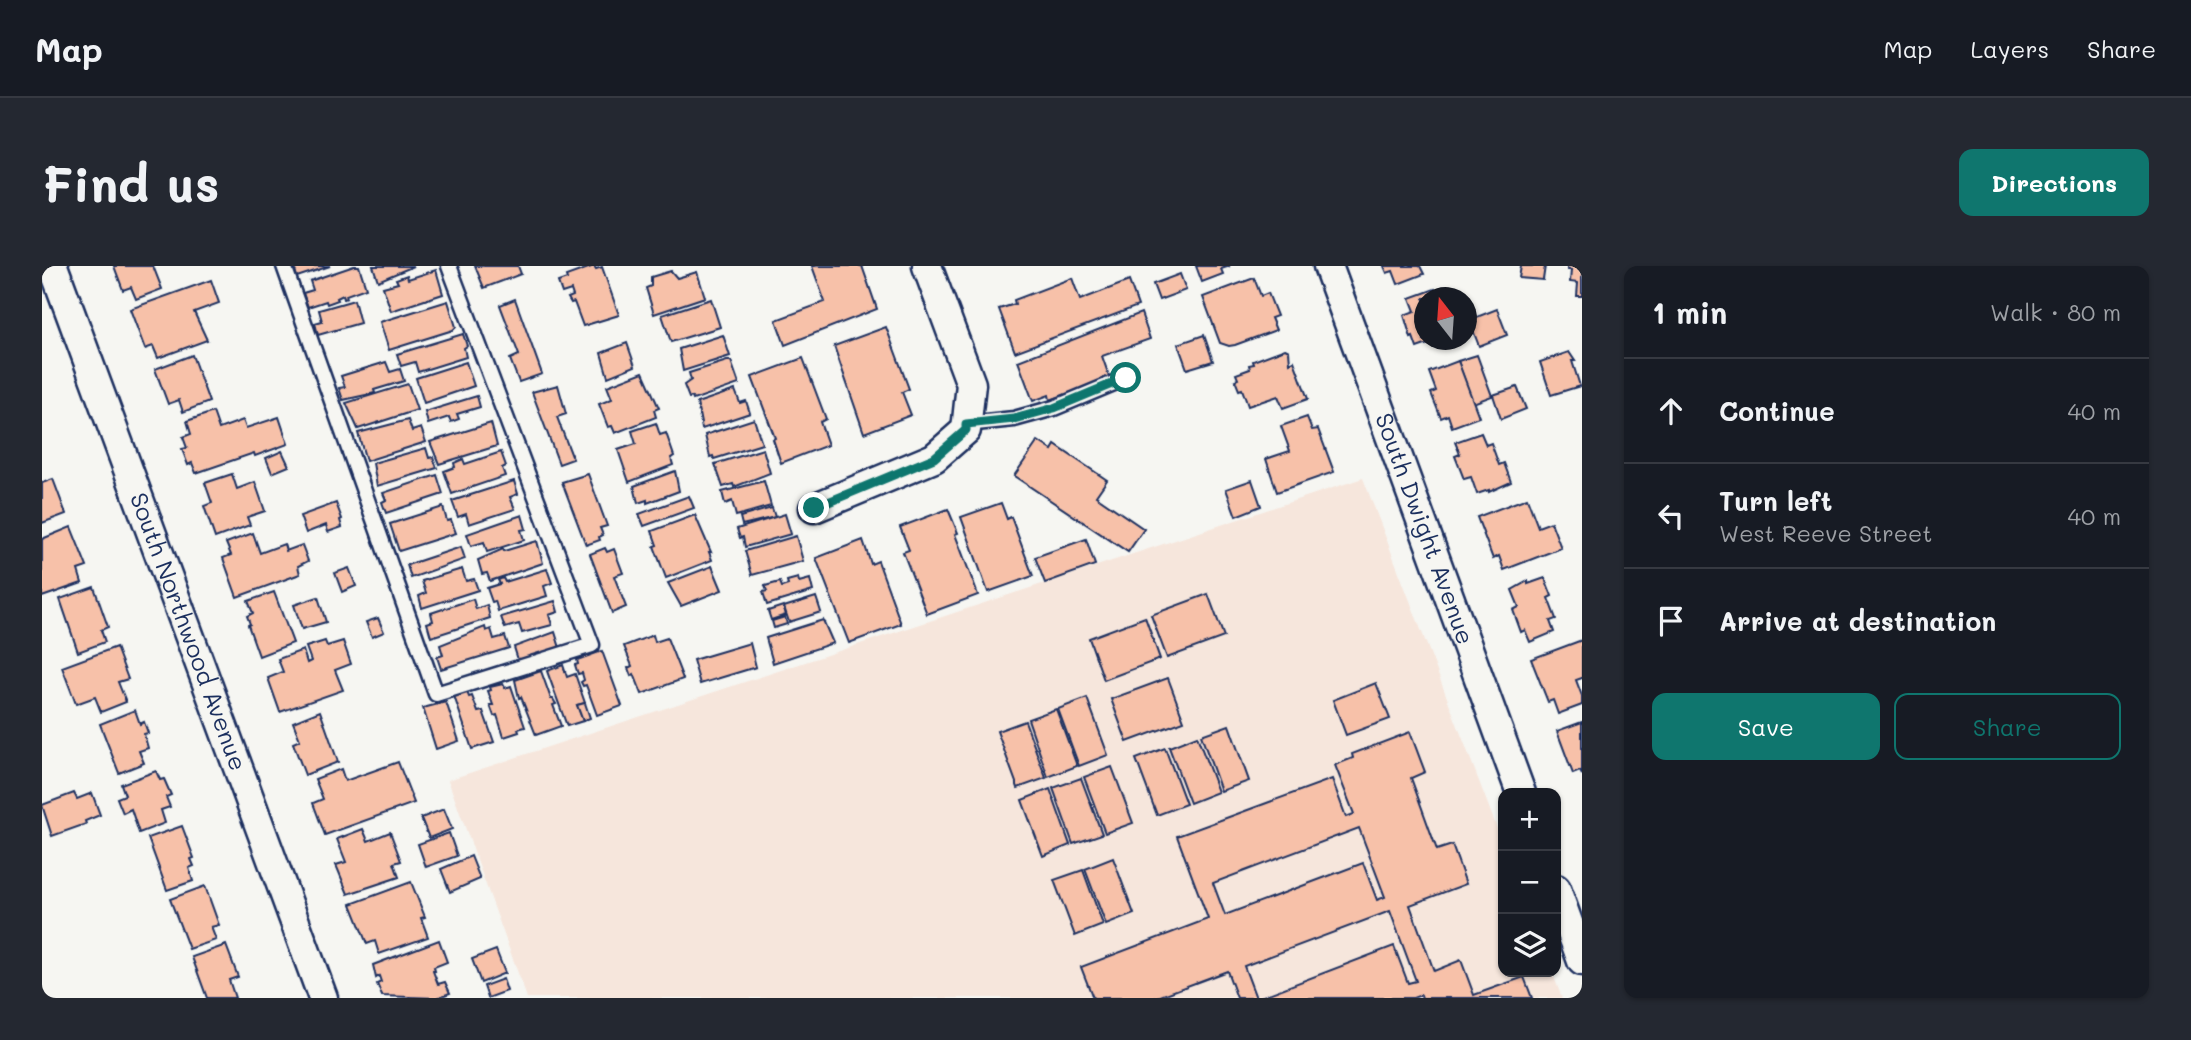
<!DOCTYPE html>
<html lang="en">
<head>
<meta charset="utf-8">
<style>
	:root { --surface:#171b24; --page:#242831; --text:#f1f3f6; --muted:#9ea1a6; --line:#363941; --accent:#0f766e }
	body { margin:0; font-family:Mali,sans-serif; background:var(--page); color:var(--text) }
	.controls { position:absolute; right:21px; bottom:21px; display:grid; overflow:hidden; border-radius:14px; box-shadow:0 2px 5px #0004 }
	.controls button { width:63px; height:63px; display:grid; place-items:center; padding:0; border:0; border-bottom:2px solid var(--line); background:var(--surface); color:var(--text); font:35px sans-serif }
	.compass { position:absolute; left:1372px; top:21px; width:63px; height:63px; border-radius:50%; background:var(--surface); box-shadow:0 2px 5px #0004; rotate:343deg }
	.stop { position:absolute; width:21px; height:21px; margin:-16px; border:5px solid #0f766e; border-radius:50%; background:#fff }
	.stop.end { background:#0f766e; border-color:#fff; box-shadow:0 2px 7px #0008 }
	.list { margin:0; padding:0; list-style:none }
	h2 { display:flex; justify-content:space-between; align-items:center; height:91px; margin:0; padding:0 28px; font-size:30px }
	h2 small { font-size:23px; font-weight:400; color:var(--muted) }
	.list li { display:grid; grid-template-columns:46px 1fr auto; gap:21px; align-items:center; box-sizing:border-box; height:105px; padding:0 28px; border-top:2px solid var(--line) }
	.list b { display:block; font-size:26px; white-space:nowrap }
	.list p { margin:0; font-size:23px; white-space:nowrap; color:var(--muted) }
	.list em { font-size:23px; font-style:normal; color:var(--muted) }
	.actions { display:flex; gap:14px; padding:21px 28px }
	.actions a { flex:1; padding:16px 0; border:2px solid var(--accent); border-radius:14px; text-align:center; font-size:24px; color:var(--accent) }
	.actions .main { background:var(--accent); color:#fff }
	.icon { flex:none; width:38px; height:38px; fill:none; stroke:currentColor; stroke-width:2; stroke-linecap:round; stroke-linejoin:round }
	.map { position:relative; flex:none; width:1540px; height:732px; overflow:hidden; border-radius:14px }
	header { display:flex; align-items:center; gap:42px; box-sizing:border-box; height:98px; padding:0 35px; background:var(--surface); border-bottom:2px solid var(--line) }
	header strong { font-size:33px }
	nav { display:flex; gap:38px; margin-inline-start:auto; font-size:24px }
	.intro { display:flex; align-items:center; justify-content:space-between; box-sizing:border-box; height:168px; padding:0 42px }
	h1 { margin:0; font-size:49px }
	.button { padding:18px 32px; border-radius:14px; background:var(--accent); color:#fff; font-size:24px; font-weight:700 }
	main { display:flex; gap:42px; padding:0 42px }
	aside { flex:1; background:var(--surface); border-radius:14px; box-shadow:0 2px 5px #0004 }
	.map>svg:first-child { display:block }
	.built { fill:#f6e6dc }
	.building { fill:#f7c1a9; stroke:#1b2f5e; stroke-width:2; fill-rule:evenodd }
	.lines { fill:none; stroke-linecap:round; stroke-linejoin:round }
	.lane-casing { stroke:#1b2f5e; stroke-width:19 }
	.street-casing { stroke:#1b2f5e; stroke-width:33 }
	.lane { stroke:#f6f6f2; stroke-width:14 }
	.street { stroke:#f6f6f2; stroke-width:28 }
	.route { stroke:#0f766e; stroke-width:9 }
	.labels { text-anchor:middle; stroke-width:5; stroke-linejoin:round; paint-order:stroke }
	.street-label { font-size:24px; fill:#1b2f5e; stroke:#f6f6f2 }
</style>
</head>
<body>
<header>
<strong>Map</strong>
<nav><a>Map</a><a>Layers</a><a>Share</a></nav>
</header>
<div class="intro"><h1>Find us</h1><a class="button">Directions</a></div>
<main>
<div class="map">
<svg width="1540" height="732" viewBox="0 0 1540 732">
	<rect width="100%" height="100%" fill="#f6f6f2"/>
	<filter id="ink" filterUnits="userSpaceOnUse"><feTurbulence type="fractalNoise" baseFrequency=".0143" numOctaves="2"/><feDisplacementMap in="SourceGraphic" scale="14" xChannelSelector="R" yChannelSelector="G"/><feConvolveMatrix kernelMatrix="1 2 1 2 8 2 1 2 1" color-interpolation-filters="sRGB"/></filter>
	<g filter="url(#ink)">
		<!-- built -->
		<polygon class="built" points="1321,212 1461,578 1461,706 1510,706 1520,732 485,732 406,514"/>
		<!-- building -->
		<g class="building">
			<polygon points="72,0 111,0 120,23 94,33 89,21 81,24"/>
			<polygon points="252,0 288,0 255,11"/>
			<polygon points="312,0 317,0 324,22 304,29 305,32 302,33 301,29 295,32 296,34 285,38 284,35 266,41 261,27 271,24 268,15"/>
			<polygon points="331,0 372,0 336,15"/>
			<polygon points="433,0 476,0 479,8 442,22"/>
			<polygon points="552,0 554,3 560,1 577,49 541,60 532,36 529,37 526,32 531,30 529,24 520,27 516,16 525,13 524,10"/>
			<polygon points="770,0 820,0 835,43 743,79 734,54 783,36"/>
			<polygon points="1154,0 1188,0 1179,3 1181,8 1160,16"/>
			<polygon points="1342,0 1378,0 1382,8 1356,18 1351,5 1345,7"/>
			<polygon points="1479,0 1503,0 1501,14 1477,12"/>
			<polygon points="1525,0 1540,0 1540,30 1535,30 1536,17 1528,16 1529,4 1525,4"/>
			<polygon points="394,4 401,28 349,45 341,21 356,17 354,13 365,9 366,13"/>
			<polygon points="629,5 635,12 655,6 663,31 612,48 604,22 609,20 609,11"/>
			<polygon points="1138,8 1144,24 1117,34 1111,18"/>
			<polygon points="1030,12 1038,34 1087,15 1096,40 973,86 957,43 973,38 972,34"/>
			<polygon points="1212,12 1219,30 1226,27 1235,50 1229,52 1234,64 1193,79 1187,80 1178,77 1161,31"/>
			<polygon points="169,14 177,37 152,46 165,74 116,92 111,80 103,83 88,43"/>
			<polygon points="1393,23 1397,32 1382,32 1382,74 1397,74 1393,75 1394,78 1389,79 1389,77 1375,82 1371,71 1369,72 1362,49 1373,45 1368,32"/>
			<polygon points="473,33 500,108 477,116 468,93 477,89 458,39"/>
			<polygon points="669,33 678,61 629,76 620,49"/>
			<polygon points="312,34 318,57 276,69 273,57 280,55 277,44"/>
			<polygon points="406,35 414,61 411,64 347,84 338,56"/>
			<polygon points="1455,43 1465,69 1437,80 1427,54"/>
			<polygon points="1099,47 1108,73 1060,90 1068,113 1008,134 1007,129 991,135 976,95"/>
			<polygon points="844,61 867,123 860,126 869,149 822,167 792,80"/>
			<polygon points="421,68 425,80 422,82 424,91 376,106 373,96 359,100 355,88"/>
			<polygon points="681,69 688,90 641,105 637,83"/>
			<polygon points="1162,69 1171,95 1145,103 1136,78"/>
			<polygon points="585,77 593,100 566,111 559,87"/>
			<polygon points="1243,83 1247,85 1248,97 1252,95 1266,133 1241,142 1236,130 1206,140 1200,123 1197,124 1193,114 1196,113 1194,108 1208,103 1207,99 1212,98 1211,95"/>
			<polygon points="1527,86 1533,95 1530,95 1538,120 1509,129 1498,96"/>
			<polygon points="150,89 167,136 141,146 137,134 126,138 113,103"/>
			<polygon points="1435,89 1450,130 1431,137 1416,95"/>
			<polygon points="761,92 784,153 778,156 786,179 739,197 731,173 733,172 710,111"/>
			<polygon points="685,95 689,95 697,118 651,134 650,131 647,132 642,119 649,114 647,107"/>
			<polygon points="1416,95 1437,151 1410,161 1406,149 1399,152 1389,127 1394,125 1387,106"/>
			<polygon points="344,96 348,106 358,103 362,115 332,124 333,127 301,134 297,122 303,121 299,110"/>
			<polygon points="424,96 432,120 382,137 374,112"/>
			<polygon points="601,106 617,142 612,144 614,151 573,167 570,160 566,161 557,138 570,133 565,120"/>
			<polygon points="366,118 375,144 316,163 304,137"/>
			<polygon points="516,119 524,148 515,151 531,193 517,198 490,126"/>
			<polygon points="1475,121 1484,143 1459,153 1451,129"/>
			<polygon points="693,124 698,137 704,135 708,147 660,163 655,137"/>
			<polygon points="435,130 438,141 415,148 417,153 409,156 407,151 386,158 383,146"/>
			<polygon points="171,146 177,163 201,154 204,162 237,151 246,178 213,190 212,187 154,207 150,197 146,199 140,183 145,182 141,171 149,168 145,155"/>
			<polygon points="1265,151 1270,164 1276,163 1292,206 1235,226 1224,193 1248,185 1239,160"/>
			<polygon points="712,153 720,178 672,193 671,190 668,191 663,169"/>
			<polygon points="366,154 370,165 379,162 384,176 324,195 316,167"/>
			<polygon points="449,157 455,180 397,198 388,176"/>
			<polygon points="614,157 618,169 624,167 632,190 629,192 631,199 587,216 576,184 594,178 590,165"/>
			<polygon points="1439,167 1444,179 1449,177 1457,199 1462,197 1469,216 1447,226 1447,224 1435,228 1429,211 1422,213 1413,190 1418,188 1413,176"/>
			<polygon points="996,175 1010,184 1013,179 1065,214 1054,230 1102,263 1086,286 972,210"/>
			<polygon points="384,182 387,192 391,191 395,202 335,220 331,197"/>
			<polygon points="721,183 728,207 692,221 691,218 681,221 673,198"/>
			<polygon points="240,185 247,200 230,207 224,192"/>
			<polygon points="459,186 464,200 460,202 463,210 410,228 402,205 413,201 412,197 421,193 423,198"/>
			<polygon points="633,205 637,225 605,237 605,234 596,237 592,220"/>
			<polygon points="190,208 195,223 213,216 223,245 205,251 208,259 173,272 162,240 170,237 163,217"/>
			<polygon points="546,208 565,260 558,262 561,269 557,271 558,274 544,279 520,216"/>
			<polygon points="395,209 401,228 344,247 340,236 344,234 341,227"/>
			<polygon points="11,213 24,248 0,257 0,217"/>
			<polygon points="1210,214 1219,240 1194,250 1184,223"/>
			<polygon points="472,215 476,228 468,231 473,243 427,258 424,248 416,251 410,235"/>
			<polygon points="722,215 729,240 694,250 690,235 683,238 680,226"/>
			<polygon points="647,230 652,242 602,260 597,248"/>
			<polygon points="1485,232 1496,261 1509,256 1519,282 1462,304 1457,290 1451,293 1435,251"/>
			<polygon points="294,237 300,253 298,254 300,261 286,266 284,259 264,267 258,250"/>
			<polygon points="959,237 965,253 969,251 991,310 946,326 919,251"/>
			<polygon points="401,241 405,255 409,254 414,267 357,285 348,258"/>
			<polygon points="730,242 733,251 700,259 698,251"/>
			<polygon points="906,243 916,267 913,268 936,329 885,348 861,286 867,284 858,261"/>
			<polygon points="743,248 749,268 703,281 701,271 698,272 695,263"/>
			<polygon points="480,249 484,263 479,264 482,274 445,286 442,276 429,280 425,268"/>
			<polygon points="653,249 669,286 667,286 670,294 624,312 612,280 615,279 610,265"/>
			<polygon points="29,261 45,301 36,304 40,317 0,331 0,273"/>
			<polygon points="211,267 218,287 242,278 244,285 260,279 266,295 256,300 258,308 195,331 181,292 189,289 184,277"/>
			<polygon points="754,270 761,295 710,309 703,285"/>
			<polygon points="1044,273 1053,299 1003,317 993,291"/>
			<polygon points="821,274 829,298 836,295 859,358 807,377 774,292"/>
			<polygon points="495,275 501,297 448,315 445,307 440,308 436,294 461,283 462,285"/>
			<polygon points="419,281 423,293 369,312 365,299"/>
			<polygon points="563,282 565,286 572,283 581,307 572,310 584,341 570,347 548,288"/>
			<polygon points="670,300 680,324 639,340 626,317"/>
			<polygon points="307,302 314,320 300,326 293,307"/>
			<polygon points="420,303 424,315 432,313 436,324 380,342 377,330 384,327 380,315"/>
			<polygon points="505,303 510,317 502,320 505,330 456,345 453,335 450,336 445,322 458,318 456,314 461,312 463,316"/>
			<polygon points="756,312 757,316 768,313 771,325 725,339 721,326 725,325 723,320 738,316 740,321 746,319 745,315"/>
			<polygon points="1503,312 1510,330 1506,332 1514,353 1508,355 1512,366 1488,376 1483,364 1479,366 1471,344 1477,341 1470,324 1486,315 1486,318"/>
			<polygon points="52,321 66,361 59,364 63,376 36,386 18,333"/>
			<polygon points="232,326 251,377 217,390 206,359 208,358 205,350 211,347 206,335"/>
			<polygon points="1166,328 1182,371 1125,392 1109,349"/>
			<polygon points="276,331 284,356 260,363 252,339"/>
			<polygon points="774,331 779,346 747,356 742,341"/>
			<polygon points="431,333 434,343 445,339 448,352 389,371 385,357 391,355 389,347"/>
			<polygon points="513,335 516,346 507,349 510,359 480,367 477,358 463,362 459,351"/>
			<polygon points="741,340 744,349 729,354 726,345"/>
			<polygon points="743,351 745,358 732,362 730,355"/>
			<polygon points="1103,351 1118,393 1062,414 1047,372"/>
			<polygon points="336,352 342,366 330,371 324,356"/>
			<polygon points="781,354 791,377 731,397 724,372"/>
			<polygon points="443,361 444,365 449,363 452,373 463,370 467,382 399,403 395,391 401,389 398,379"/>
			<polygon points="513,366 518,382 477,397 472,381"/>
			<polygon points="611,369 613,376 625,372 641,413 600,428 592,408 589,410 586,402 590,400 582,380"/>
			<polygon points="1540,374 1540,412 1534,414 1540,430 1540,439 1516,448 1511,434 1506,436 1489,393"/>
			<polygon points="283,375 285,380 301,375 309,398 293,404 301,424 238,446 226,412 241,406 236,393 261,384 265,397 269,395 264,381"/>
			<polygon points="708,377 714,401 658,418 651,394"/>
			<polygon points="74,381 86,413 76,416 84,436 59,446 53,431 34,438 20,401"/>
			<polygon points="560,385 580,440 555,449 544,419 541,420 539,416 542,414 540,407 536,408 533,399 536,398 535,394"/>
			<polygon points="521,399 525,411 533,408 543,437 535,439 541,455 525,460 505,405"/>
			<polygon points="499,405 509,433 511,433 514,438 511,439 519,460 494,469 479,431 477,432 473,414"/>
			<polygon points="1126,412 1142,455 1085,476 1069,433"/>
			<polygon points="1334,417 1348,453 1304,469 1291,434"/>
			<polygon points="461,418 463,422 469,420 483,461 476,463 477,466 462,471 455,449 452,450 448,439 451,439 446,425 449,424 448,421"/>
			<polygon points="425,426 427,431 430,430 436,446 441,445 452,476 430,483 412,430"/>
			<polygon points="1045,432 1066,489 1037,500 1016,443"/>
			<polygon points="404,436 417,475 394,483 381,442"/>
			<polygon points="543,437 548,452 541,455 535,439"/>
			<polygon points="1014,443 1035,500 1006,511 986,453"/>
			<polygon points="93,444 98,458 102,456 106,467 102,468 106,482 97,485 102,497 77,507 58,458"/>
			<polygon points="278,445 296,496 263,509 251,477 258,474 251,456"/>
			<polygon points="983,455 1004,512 976,522 955,465"/>
			<polygon points="1540,456 1540,509 1538,505 1531,508 1515,465"/>
			<polygon points="1187,459 1207,515 1179,525 1159,469"/>
			<path d="M1368,466L1383,506L1369,512L1395,584L1410,579L1424,618L1368,639L1392,705L1419,694L1432,729L1482,711L1490,732H1380L1379,729L1371,732H1216L1352,680L1366,717L1374,715L1348,645L1202,700L1214,732H1195L1185,705L1113,732H1051L1039,701L1166,653L1135,570L1290,513L1304,551L1312,548L1293,499L1311,492L1310,488ZM1317,562L1343,631L1335,634L1321,597L1183,649L1171,617Z"/>
			<polygon points="1155,470 1176,526 1148,537 1127,481"/>
			<polygon points="1123,482 1144,538 1115,549 1094,493"/>
			<polygon points="356,496 372,537 283,569 271,537 281,533 273,513 299,503 303,515"/>
			<polygon points="1070,501 1091,557 1063,567 1042,511"/>
			<polygon points="114,505 118,514 122,513 129,529 124,531 128,541 119,544 123,557 97,567 89,543 81,547 75,532 83,529 79,518"/>
			<polygon points="1039,512 1060,568 1031,578 1011,522"/>
			<polygon points="1008,523 1028,579 1001,590 980,534"/>
			<polygon points="32,527 35,533 50,527 58,549 43,555 44,558 10,570 0,539"/>
			<polygon points="402,543 410,563 387,572 379,552"/>
			<polygon points="140,560 152,592 149,593 152,600 147,602 151,615 125,624 106,572"/>
			<polygon points="321,563 326,575 348,566 359,595 352,597 357,611 306,628 294,599 304,596 295,573"/>
			<polygon points="407,567 415,590 384,601 376,578"/>
			<polygon points="429,590 438,613 408,626 399,603"/>
			<polygon points="1071,592 1092,648 1064,659 1043,603"/>
			<polygon points="1041,604 1061,659 1033,670 1012,614"/>
			<polygon points="369,616 383,651 379,652 386,671 337,688 333,675 325,678 309,638"/>
			<polygon points="163,620 177,659 169,661 174,674 147,683 128,633"/>
			<polygon points="397,674 405,696 392,701 393,705 391,705 396,718 403,716 408,727 395,732 340,730 335,718 339,716 337,710 334,712 331,699"/>
			<polygon points="184,679 196,711 187,714 193,732 165,732 150,691"/>
			<polygon points="454,684 463,707 439,717 430,693"/>
			<polygon points="461,713 465,725 446,732 442,720"/>
		</g>
		<g class="lines">
			<defs>
				<g id="lane">
					<polyline points="242,0 394,428 550,379 407,0"/>
					<polyline points="924,158 972,153 1012,142 1084,112"/>
				</g>
				<g id="street">
					<path id="s1" d="M11,0L281,732"/>
					<path id="s2" d="M1286,0L1479,527"/>
					<polyline points="772,242 892,192 924,164 929,118 885,0"/>
					<polyline points="1514,623 1540,695"/>
				</g>
			</defs>
			<!-- lane casing -->
			<use href="#lane" class="lane-casing"/>
			<!-- street casing -->
			<use href="#street" class="street-casing"/>
			<!-- lane -->
			<use href="#lane" class="lane"/>
			<!-- street -->
			<use href="#street" class="street"/>
		</g>
	</g>
	<g class="lines" filter="url(#ink)">
		<!-- route -->
		<polyline class="route" points="772,242 892,192 924,164 924,158 972,153 1012,142 1084,112"/>
	</g>
	<g class="labels">
		<!-- street labels -->
		<g class="street-label">
			<text dy="8" stroke="none"><textPath href="#s2" startOffset="280">South Dwight Avenue</textPath></text>
			<text dy="8" stroke="none"><textPath href="#s1" startOffset="390">South Northwood Avenue</textPath></text>
		</g>
	</g>
</svg>
<div class="controls">
<button>+</button>
<button>−</button>
<button><svg class="icon" aria-label="layers" viewBox="0 0 24 24"><path d="M12 4l9 5-9 5-9-5zM3 14l9 5 9-5"/></svg></button>
</div>
<svg class="compass" viewBox="-18 -18 36 36"><path d="M0-13l5 13h-10z" fill="#e53935"/><path d="M0 13l5-13h-10z" fill="#9ea1a6"/></svg>
<div class="stop" style="left:1084px;top:112px"></div>
<div class="stop end" style="left:772px;top:242px"></div>
</div>
<aside>
<h2>1 min<small>Walk · 80 m</small></h2>
<ul class="list">
<li><svg class="icon" aria-label="ahead" viewBox="0 0 24 24"><path d="M12 20V5M6 11l6-6 6 6"/></svg><div><b>Continue</b></div><em>40 m</em></li>
<li><svg class="icon" aria-label="left" viewBox="0 0 24 24"><path d="M17 20v-9H6M10 6l-5 5 5 5"/></svg><div><b>Turn left</b><p>West Reeve Street</p></div><em>40 m</em></li>
<li><svg class="icon" aria-label="arrive" viewBox="0 0 24 24"><path d="M6 21V4h12l-3 4 3 4H6"/></svg><div><b>Arrive at destination</b></div></li>
</ul>
<div class="actions"><a class="main">Save</a><a>Share</a></div>
</aside>
</main>
</body>
</html>
